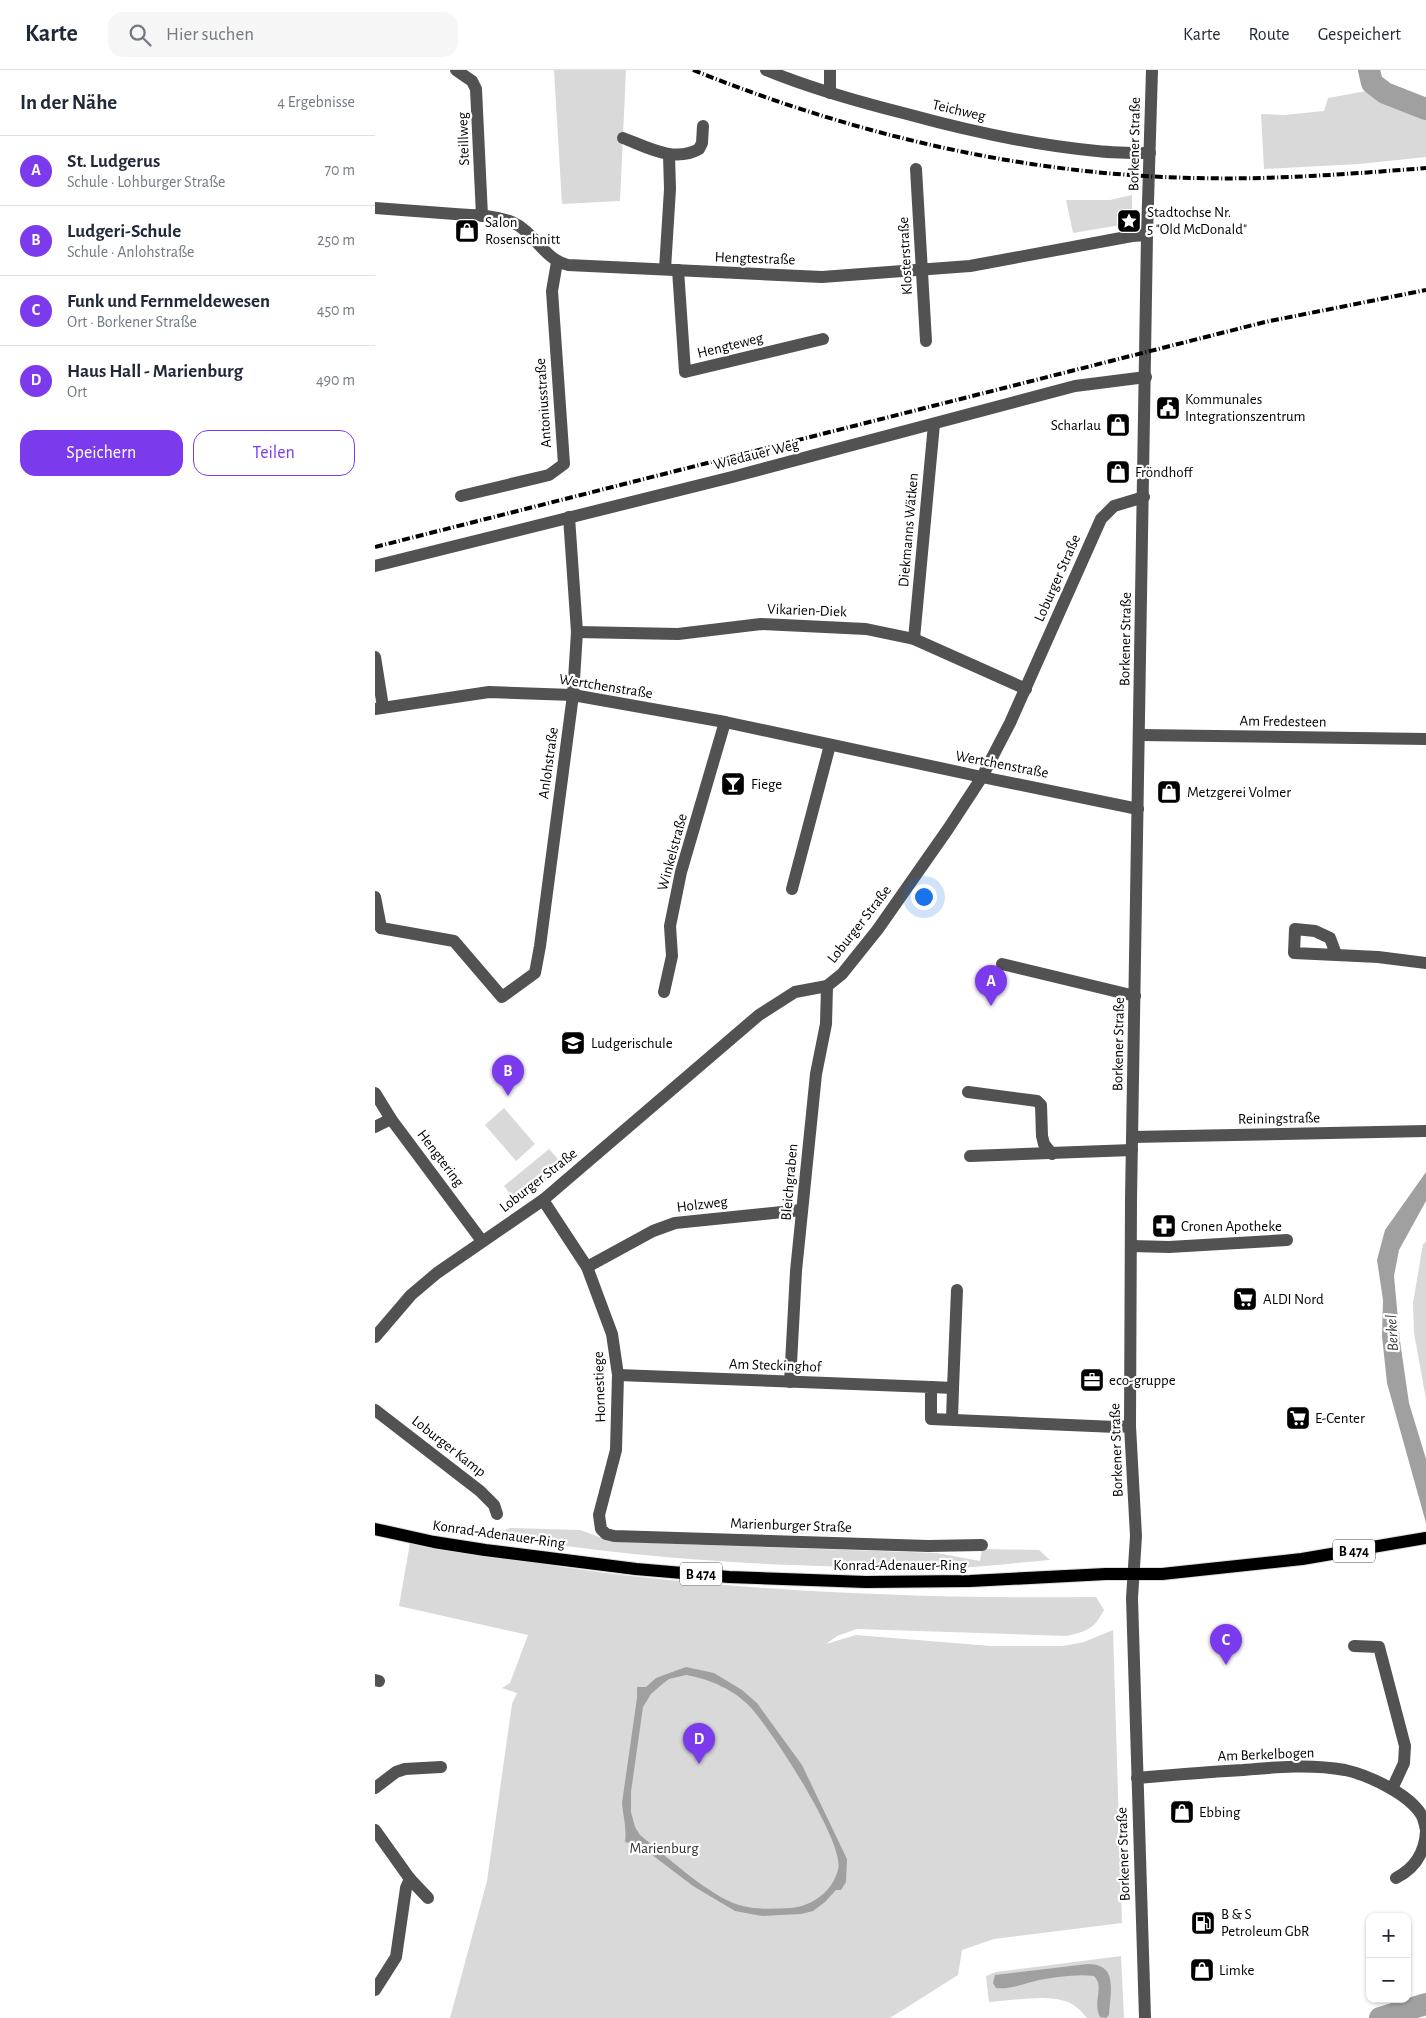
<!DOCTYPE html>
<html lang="de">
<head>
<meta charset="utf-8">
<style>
	:root { --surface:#fff; --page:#f6f6f7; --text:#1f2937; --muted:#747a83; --line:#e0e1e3; --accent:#7c3aed }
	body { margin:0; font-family:"Alegreya Sans",sans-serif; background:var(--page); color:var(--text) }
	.controls { position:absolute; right:15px; bottom:15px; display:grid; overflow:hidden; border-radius:10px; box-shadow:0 1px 4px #0004 }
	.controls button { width:45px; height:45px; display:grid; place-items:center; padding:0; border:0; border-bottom:1px solid var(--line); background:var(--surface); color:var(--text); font:25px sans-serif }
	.you { position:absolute; left:548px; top:826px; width:18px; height:18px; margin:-12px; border:4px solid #fff; border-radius:50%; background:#1a73e8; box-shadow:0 0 0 8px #1a73e833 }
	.badge { display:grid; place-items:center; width:32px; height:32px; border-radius:50%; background:var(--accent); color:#fff; font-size:16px; font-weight:700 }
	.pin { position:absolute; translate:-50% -41px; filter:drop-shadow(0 1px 2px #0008) }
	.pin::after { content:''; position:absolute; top:26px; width:18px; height:15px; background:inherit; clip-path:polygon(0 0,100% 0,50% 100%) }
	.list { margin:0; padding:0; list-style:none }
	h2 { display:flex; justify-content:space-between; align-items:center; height:65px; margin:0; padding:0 20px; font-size:21px }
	h2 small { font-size:16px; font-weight:400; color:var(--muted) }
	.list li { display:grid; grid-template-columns:32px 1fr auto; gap:15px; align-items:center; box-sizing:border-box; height:70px; padding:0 20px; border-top:1px solid var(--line) }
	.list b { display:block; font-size:19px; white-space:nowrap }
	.list p { margin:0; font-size:16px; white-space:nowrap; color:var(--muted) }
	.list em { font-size:16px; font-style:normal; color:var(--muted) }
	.actions { display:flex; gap:10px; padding:15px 20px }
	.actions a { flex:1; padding:11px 0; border:1px solid var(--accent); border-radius:15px; text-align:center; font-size:18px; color:var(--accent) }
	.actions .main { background:var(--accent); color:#fff }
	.icon { flex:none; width:28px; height:28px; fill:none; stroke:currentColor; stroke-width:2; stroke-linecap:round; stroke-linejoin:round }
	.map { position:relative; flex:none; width:1051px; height:1948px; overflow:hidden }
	header { display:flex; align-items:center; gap:30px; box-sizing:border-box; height:70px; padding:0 25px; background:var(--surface); border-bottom:1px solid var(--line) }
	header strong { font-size:24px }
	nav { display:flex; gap:28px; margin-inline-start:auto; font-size:18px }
	.search { width:350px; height:45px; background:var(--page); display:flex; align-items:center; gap:12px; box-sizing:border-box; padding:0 18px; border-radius:15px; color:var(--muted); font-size:19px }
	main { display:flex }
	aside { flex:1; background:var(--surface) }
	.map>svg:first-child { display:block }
	.green { fill:#d9d9d9 }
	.water { fill:#a0a0a0; fill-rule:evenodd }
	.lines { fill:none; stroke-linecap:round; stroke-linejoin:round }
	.river { stroke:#a0a0a0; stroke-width:22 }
	.major-casing { stroke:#dbdbdb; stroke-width:14 }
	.minor { stroke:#525252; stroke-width:12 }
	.major { stroke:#000; stroke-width:12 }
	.rail { stroke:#000; stroke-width:4; stroke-dasharray:8 2.5 1 2.5; stroke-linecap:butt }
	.labels { text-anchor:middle; stroke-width:4.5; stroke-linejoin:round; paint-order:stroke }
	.shield { fill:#fff; stroke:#4c4c4c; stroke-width:1 }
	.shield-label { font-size:14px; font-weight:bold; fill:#000 }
	.street-label { font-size:15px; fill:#000; stroke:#fff }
	.poi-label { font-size:15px; fill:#000; stroke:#fff; text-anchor:start }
	.park-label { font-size:15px; fill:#303030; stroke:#fff }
	.water-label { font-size:16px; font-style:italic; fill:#414141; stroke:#fff }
</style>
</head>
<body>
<header>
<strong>Karte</strong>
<div class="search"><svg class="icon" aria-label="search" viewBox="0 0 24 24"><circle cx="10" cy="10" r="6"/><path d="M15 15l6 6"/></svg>Hier suchen</div>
<nav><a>Karte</a><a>Route</a><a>Gespeichert</a></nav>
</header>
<main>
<aside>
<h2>In der Nähe<small>4 Ergebnisse</small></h2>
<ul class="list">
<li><span class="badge">A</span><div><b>St. Ludgerus</b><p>Schule · Lohburger Straße</p></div><em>70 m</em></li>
<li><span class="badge">B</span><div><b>Ludgeri-Schule</b><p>Schule · Anlohstraße</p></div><em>250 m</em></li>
<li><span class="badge">C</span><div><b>Funk und Fernmeldewesen</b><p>Ort · Borkener Straße</p></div><em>450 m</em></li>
<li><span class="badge">D</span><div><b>Haus Hall - Marienburg</b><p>Ort</p></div><em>490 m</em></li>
</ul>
<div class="actions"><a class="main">Speichern</a><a>Teilen</a></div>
</aside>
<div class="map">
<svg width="1051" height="1948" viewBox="0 0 1051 1948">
	<rect width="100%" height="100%" fill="#fff"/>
	<!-- green -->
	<g class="green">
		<polygon points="179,0 251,0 245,131 187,134"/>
		<polygon points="997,20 1024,34 1051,44 1051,87 984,94 889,99 886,44 909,45 949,41 953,28"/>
		<polygon points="757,125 757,153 698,163 691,130 735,130"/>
		<polygon points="129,1038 160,1074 141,1091 110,1055"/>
		<polygon points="174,1079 189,1096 143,1134 129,1116"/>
		<polygon points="1051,1172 1051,1329 1039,1263 1038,1233 1048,1174"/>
		<path d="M135,1458L205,1460L235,1471L245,1472L562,1483L605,1491L607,1479L664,1480L675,1490C628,1494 581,1500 535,1499C495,1499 456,1496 417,1495C317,1491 217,1482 118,1465Z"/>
		<path d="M35,1473C109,1484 182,1498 256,1506C410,1523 566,1529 721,1527L729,1540C719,1559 713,1561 692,1566L482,1559L462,1566L451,1574L481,1565L616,1576H688L709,1572L738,1560L747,1853L619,1869L587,1880L583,1905L515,1948H75L112,1811L137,1634L142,1623L127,1618L135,1613L153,1565L24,1536Z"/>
		<path d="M746,1886L749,1948H712C706,1941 700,1934 690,1931C671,1924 635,1931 614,1932L611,1906L621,1902Z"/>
	</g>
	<!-- water -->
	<g class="water">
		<polygon points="1051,1102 1051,1131 1024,1180 1019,1206 1025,1271 1034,1333 1051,1389 1051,1453 1012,1313 1007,1266 1008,1230 1002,1190 1010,1160"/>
		<path d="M311,1597L339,1603L367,1620L382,1633L427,1695L472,1789L471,1812L466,1820H461L450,1832L438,1841L426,1844L387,1846L360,1841L318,1816L264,1775L250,1772C252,1758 248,1746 247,1733L262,1628V1617H271L281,1608ZM311,1605C334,1609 361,1620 377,1639C397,1661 471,1774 463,1800C457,1822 437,1836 416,1838C399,1839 381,1840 364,1835C334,1826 290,1785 265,1765L260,1757L256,1742V1722L268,1637L276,1624L285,1616L294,1609Z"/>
		<path d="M713,1894C744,1894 735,1923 734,1945L731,1948L725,1947C717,1931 730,1917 719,1906C701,1904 682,1907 664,1910C650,1913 635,1920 621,1918L618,1913L620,1905Z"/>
	</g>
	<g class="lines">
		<!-- river -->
		<g class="river">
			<polyline points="994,0 997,13 1010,23 1051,39"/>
			<polyline points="1005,1948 1051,1934"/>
		</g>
		<defs>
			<polyline id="major" points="0,1459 59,1472 110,1480 261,1499 354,1507 491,1512 595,1511 731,1504 787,1504 927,1489 1051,1468"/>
		</defs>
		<!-- major casing -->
		<use href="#major" class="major-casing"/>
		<!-- minor -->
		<g class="minor">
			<polyline points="81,0 97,11 101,19 107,146"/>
			<path d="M391,0C437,19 484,32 532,44C594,61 658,75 722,81C740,83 758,83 775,83"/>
			<polyline points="455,23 455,0"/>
			<path d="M248,68C272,77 299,93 324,79L327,73L328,56"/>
			<polyline points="541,99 551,271"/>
			<path d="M0,138C27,140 53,142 80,144C98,145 119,145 137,152C160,162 169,190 193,195L447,207L595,196L757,166L772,165"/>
			<polyline points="290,199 295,119 294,85"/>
			<polyline points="303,200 310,302 448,269"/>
			<polyline points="86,426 174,405 189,394 177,221 182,192"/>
			<polyline points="0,496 357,407 700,316 771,307"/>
			<polyline points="202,562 303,564 386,554 491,559 539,569 651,619"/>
			<polyline points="539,569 559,354"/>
			<polyline points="0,587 8,637"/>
			<polyline points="0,639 114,622 198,625 350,652 607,707 763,739"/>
			<polyline points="765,665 1051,669"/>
			<polyline points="417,819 455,675"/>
			<polyline points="0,827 6,858"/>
			<polyline points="6,858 79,871 127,927 160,903 165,876 198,625 202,562 194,447"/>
			<polyline points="961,884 955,868 940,861 920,859 919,883 1003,887 1051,893"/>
			<polyline points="627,894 760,926"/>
			<polyline points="289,922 297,886 295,856 306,802 350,652"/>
			<polyline points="593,1022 662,1031 666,1035 667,1066 669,1074 677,1084"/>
			<polyline points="0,1023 16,1049 107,1171"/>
			<polyline points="0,1057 16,1049"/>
			<polyline points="757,1067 1051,1061"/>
			<polyline points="595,1086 757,1080"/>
			<polyline points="168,1130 212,1197 237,1264 243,1305 241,1380 224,1445 226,1459 231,1464 239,1466 553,1476 607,1475"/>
			<polyline points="756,1176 794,1177 912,1170"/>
			<polyline points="212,1197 278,1161 300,1153 427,1140"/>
			<polyline points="0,1267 36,1225 62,1203 168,1130 384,945 420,922 452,916 467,904 503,859 573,759 607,707 635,653 726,449 739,436 769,427"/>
			<polyline points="243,1305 556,1317 556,1349 741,1357 755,1356"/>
			<polyline points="415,1312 421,1201 441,1004 451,954 452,916"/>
			<polyline points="556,1317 578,1318 577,1349"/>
			<polyline points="578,1318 582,1220"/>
			<polyline points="0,1340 105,1421 119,1435 122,1444"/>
			<polyline points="979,1576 1004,1577 1030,1676 1029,1693 1017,1719"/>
			<polyline points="0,1610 4,1611"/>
			<path d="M762,1708C797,1705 832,1702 868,1700C901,1697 936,1694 970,1700C993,1705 1035,1724 1047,1746C1049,1750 1050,1755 1051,1760"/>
			<polyline points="0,1718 21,1702 30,1699 66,1697"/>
			<polyline points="0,1760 35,1809 53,1828"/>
			<path d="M1021,1808C1040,1798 1050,1783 1051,1761"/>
			<polyline points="0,1920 21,1887 31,1818 35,1809"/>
			<polyline points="770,1948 757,1528 761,1466 755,1356 756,1130 772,165 777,0"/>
		</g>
		<!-- major -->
		<use href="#major" class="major"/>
		<!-- rail -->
		<g class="rail">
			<path d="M318,0C478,64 648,105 821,108C898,110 974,104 1051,98"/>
			<polyline points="0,477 890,252 1051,220"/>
		</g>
	</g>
	<!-- icons -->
	<defs>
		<symbol id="sight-square" viewBox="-11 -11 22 22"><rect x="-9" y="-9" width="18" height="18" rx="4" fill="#000" stroke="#fff"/><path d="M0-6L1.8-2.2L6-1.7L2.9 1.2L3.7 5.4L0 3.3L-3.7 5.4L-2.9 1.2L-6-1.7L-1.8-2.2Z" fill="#fff"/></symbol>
		<symbol id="shop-square" viewBox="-11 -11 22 22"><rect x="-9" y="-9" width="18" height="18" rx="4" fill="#000" stroke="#fff"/><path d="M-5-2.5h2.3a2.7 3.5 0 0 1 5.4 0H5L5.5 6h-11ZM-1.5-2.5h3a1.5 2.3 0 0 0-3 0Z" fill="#fff"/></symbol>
		<symbol id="civic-square" viewBox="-11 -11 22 22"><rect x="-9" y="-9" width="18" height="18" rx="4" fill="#000" stroke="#fff"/><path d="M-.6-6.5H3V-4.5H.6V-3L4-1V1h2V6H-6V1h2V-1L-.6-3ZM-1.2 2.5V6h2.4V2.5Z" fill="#fff"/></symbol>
		<symbol id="bar-square" viewBox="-11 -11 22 22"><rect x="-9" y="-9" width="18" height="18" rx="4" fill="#000" stroke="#fff"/><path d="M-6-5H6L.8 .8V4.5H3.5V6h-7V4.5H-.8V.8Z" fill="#fff"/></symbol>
		<symbol id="school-square" viewBox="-11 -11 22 22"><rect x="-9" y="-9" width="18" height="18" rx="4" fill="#000" stroke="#fff"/><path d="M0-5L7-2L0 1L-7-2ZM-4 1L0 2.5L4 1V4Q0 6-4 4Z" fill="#fff"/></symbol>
		<symbol id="pharmacy-square" viewBox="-11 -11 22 22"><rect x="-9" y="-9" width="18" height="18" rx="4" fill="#000" stroke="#fff"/><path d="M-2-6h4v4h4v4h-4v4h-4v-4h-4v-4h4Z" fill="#fff"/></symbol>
		<symbol id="supermarket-square" viewBox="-11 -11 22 22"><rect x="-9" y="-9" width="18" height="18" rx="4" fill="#000" stroke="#fff"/><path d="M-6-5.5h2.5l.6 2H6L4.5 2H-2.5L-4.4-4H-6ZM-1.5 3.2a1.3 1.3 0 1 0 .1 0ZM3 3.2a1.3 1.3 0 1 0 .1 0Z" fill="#fff"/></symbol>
		<symbol id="office-square" viewBox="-11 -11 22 22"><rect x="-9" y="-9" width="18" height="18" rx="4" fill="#000" stroke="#fff"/><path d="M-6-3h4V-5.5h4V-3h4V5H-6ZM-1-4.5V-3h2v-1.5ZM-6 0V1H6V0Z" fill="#fff"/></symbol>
		<symbol id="fuel-square" viewBox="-11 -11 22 22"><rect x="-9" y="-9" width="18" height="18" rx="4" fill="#000" stroke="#fff"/><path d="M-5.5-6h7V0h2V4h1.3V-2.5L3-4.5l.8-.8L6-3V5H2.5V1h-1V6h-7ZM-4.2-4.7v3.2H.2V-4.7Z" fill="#fff"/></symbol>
	</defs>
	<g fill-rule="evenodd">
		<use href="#sight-square" x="740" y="137" width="28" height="28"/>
		<use href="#shop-square" x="78" y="147" width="28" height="28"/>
		<use href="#civic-square" x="779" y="324" width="28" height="28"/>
		<use href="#shop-square" x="729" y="341" width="28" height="28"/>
		<use href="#shop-square" x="729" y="388" width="28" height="28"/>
		<use href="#bar-square" x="344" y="700" width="28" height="28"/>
		<use href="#shop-square" x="780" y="708" width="28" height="28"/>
		<use href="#school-square" x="184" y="959" width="28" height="28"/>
		<use href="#pharmacy-square" x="775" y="1142" width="28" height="28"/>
		<use href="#supermarket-square" x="856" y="1215" width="28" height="28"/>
		<use href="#office-square" x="703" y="1296" width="28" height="28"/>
		<use href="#supermarket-square" x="909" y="1334" width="28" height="28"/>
		<use href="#shop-square" x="793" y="1728" width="28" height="28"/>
		<use href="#fuel-square" x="814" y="1839" width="28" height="28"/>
		<use href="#shop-square" x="813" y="1886" width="28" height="28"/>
	</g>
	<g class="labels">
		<!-- shield labels -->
		<g class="shield">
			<rect x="958" y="1469.5" width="42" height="23" rx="4"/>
			<rect x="305" y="1492.5" width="42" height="23" rx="4"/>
		</g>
		<g class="shield-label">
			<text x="979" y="1486">B 474</text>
			<text x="326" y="1509">B 474</text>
		</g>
		<!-- street labels -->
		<g class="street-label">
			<text transform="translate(584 40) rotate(13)" y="5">Teichweg</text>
			<text transform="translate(88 69) rotate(-92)" y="5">Steillweg</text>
			<text transform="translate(759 74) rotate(-89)" y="5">Borkener Straße</text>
			<text transform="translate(530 186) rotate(-93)" y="5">Klosterstraße</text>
			<text transform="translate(380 188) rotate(2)" y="5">Hengtestraße</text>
			<text transform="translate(355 275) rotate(-14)" y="5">Hengteweg</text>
			<text transform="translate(168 333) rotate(-94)" y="5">Antoniusstraße</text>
			<text transform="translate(381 384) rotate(-14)" y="5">Wiedauer Weg</text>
			<text transform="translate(533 460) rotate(-85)" y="5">Diekmanns Wätken</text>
			<text transform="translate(682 508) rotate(-66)" y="5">Loburger Straße</text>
			<text transform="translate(432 540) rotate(2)" y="5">Vikarien-Diek</text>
			<text transform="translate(750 569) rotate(-89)" y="5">Borkener Straße</text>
			<text transform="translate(231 616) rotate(9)" y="5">Wertchenstraße</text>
			<text transform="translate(908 651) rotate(1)" y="5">Am Fredesteen</text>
			<text transform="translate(173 693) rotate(-82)" y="5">Anlohstraße</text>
			<text transform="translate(627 694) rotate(11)" y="5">Wertchenstraße</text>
			<text transform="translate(297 782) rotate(-75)" y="5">Winkelstraße</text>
			<text transform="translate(484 854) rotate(-52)" y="5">Loburger Straße</text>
			<text transform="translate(743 974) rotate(-89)" y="5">Borkener Straße</text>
			<text transform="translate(904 1048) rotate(-1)" y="5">Reiningstraße</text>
			<text transform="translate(66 1088) rotate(53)" y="5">Hengtering</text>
			<text transform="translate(163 1110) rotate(-38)" y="5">Loburger Straße</text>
			<text transform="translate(414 1112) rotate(-85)" y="5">Bleichgraben</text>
			<text transform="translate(327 1134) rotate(-7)" y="5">Holzweg</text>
			<text transform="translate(400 1295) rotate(2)" y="5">Am Steckinghof</text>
			<text transform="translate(224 1317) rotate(-92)" y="5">Hornestiege</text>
			<text transform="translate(74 1376) rotate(38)" y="5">Loburger Kamp</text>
			<text transform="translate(741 1380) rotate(-92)" y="5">Borkener Straße</text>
			<text transform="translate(416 1455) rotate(2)" y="5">Marienburger Straße</text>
			<text transform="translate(124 1464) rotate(8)" y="5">Konrad-Adenauer-Ring</text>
			<text x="525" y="1500">Konrad-Adenauer-Ring</text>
			<text transform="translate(891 1684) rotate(-2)" y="5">Am Berkelbogen</text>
			<text transform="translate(748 1784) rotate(-92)" y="5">Borkener Straße</text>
		</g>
		<!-- poi labels -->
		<g class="poi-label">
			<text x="772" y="147">Stadtochse Nr.<tspan x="772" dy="17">5 "Old McDonald"</tspan></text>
			<text x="110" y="157">Salon<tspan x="110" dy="17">Rosenschnitt</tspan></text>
			<text x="810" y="334">Kommunales<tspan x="810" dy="17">Integrationszentrum</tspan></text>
			<text x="726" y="360" text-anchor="end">Scharlau</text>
			<text x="760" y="407">Fröndhoff</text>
			<text x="376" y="719">Fiege</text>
			<text x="812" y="727">Metzgerei Volmer</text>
			<text x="216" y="978">Ludgerischule</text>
			<text x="806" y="1161">Cronen Apotheke</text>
			<text x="888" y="1234">ALDI Nord</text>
			<text x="734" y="1315">eco-gruppe</text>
			<text x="940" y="1353">E-Center</text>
			<text x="824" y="1747">Ebbing</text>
			<text x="846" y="1849">B &amp; S<tspan x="846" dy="17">Petroleum GbR</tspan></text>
			<text x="844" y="1905">Limke</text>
		</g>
		<!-- park labels -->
		<g class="park-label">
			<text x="289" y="1783">Marienburg</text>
		</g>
		<!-- water labels -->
		<g class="water-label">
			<text transform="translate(1016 1263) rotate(-93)" y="6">Berkel</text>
		</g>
	</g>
</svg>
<div class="controls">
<button>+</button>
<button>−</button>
</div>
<div class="you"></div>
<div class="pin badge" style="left:616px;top:936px">A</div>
<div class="pin badge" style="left:133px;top:1026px">B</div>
<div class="pin badge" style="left:851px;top:1595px">C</div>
<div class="pin badge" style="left:324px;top:1694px">D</div>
</div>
</main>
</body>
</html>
